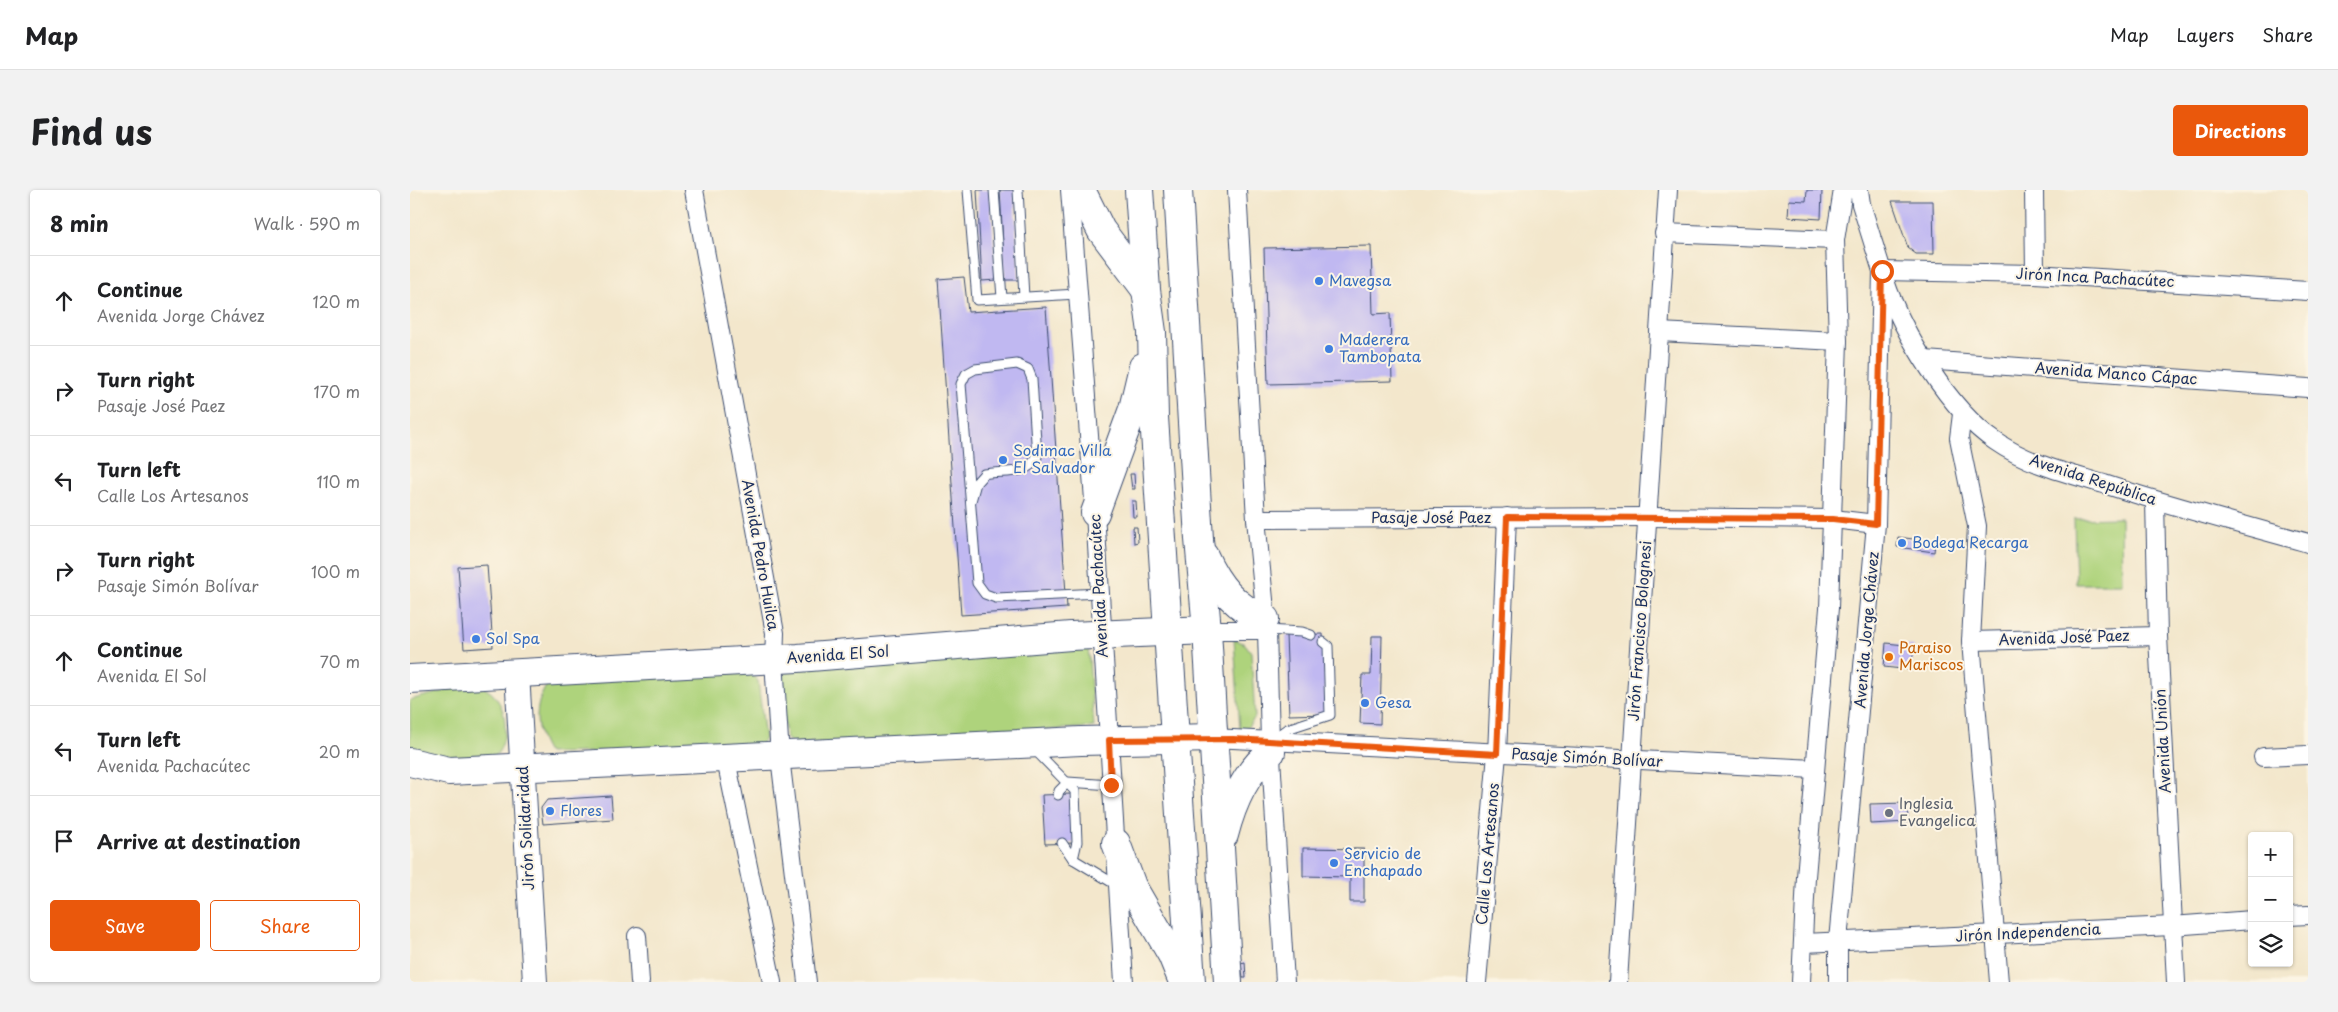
<!DOCTYPE html>
<html lang="en">
<head>
<meta charset="utf-8">
<style>
	:root { --surface:#fff; --page:#f2f2f2; --text:#202124; --muted:#757577; --line:#e0e0e0; --accent:#ea580c }
	body { margin:0; font-family:"Playpen Sans",sans-serif; background:var(--page); color:var(--text) }
	.controls { position:absolute; right:15px; bottom:15px; display:grid; overflow:hidden; border-radius:5px; box-shadow:0 1px 4px #0004 }
	.controls button { width:45px; height:45px; display:grid; place-items:center; padding:0; border:0; border-bottom:1px solid var(--line); background:var(--surface); color:var(--text); font:25px sans-serif }
	.stop { position:absolute; width:15px; height:15px; margin:-11px; border:4px solid #ea580c; border-radius:50%; background:#fff }
	.stop.end { background:#ea580c; border-color:#fff; box-shadow:0 1px 5px #0008 }
	.list { margin:0; padding:0; list-style:none }
	h2 { display:flex; justify-content:space-between; align-items:center; height:65px; margin:0; padding:0 20px; font-size:21px }
	h2 small { font-size:16px; font-weight:400; color:var(--muted) }
	.list li { display:grid; grid-template-columns:32px 1fr auto; gap:15px; align-items:center; box-sizing:border-box; height:90px; padding:0 20px; border-top:1px solid var(--line) }
	.list b { display:block; font-size:19px; white-space:nowrap }
	.list p { margin:0; font-size:16px; white-space:nowrap; color:var(--muted) }
	.list em { font-size:16px; font-style:normal; color:var(--muted) }
	.actions { display:flex; gap:10px; padding:15px 20px }
	.actions a { flex:1; padding:11px 0; border:1px solid var(--accent); border-radius:5px; text-align:center; font-size:18px; color:var(--accent) }
	.actions .main { background:var(--accent); color:#fff }
	.icon { flex:none; width:28px; height:28px; fill:none; stroke:currentColor; stroke-width:2; stroke-linecap:round; stroke-linejoin:round }
	.map { position:relative; flex:none; width:1898px; height:792px; overflow:hidden; border-radius:5px }
	header { display:flex; align-items:center; gap:30px; box-sizing:border-box; height:70px; padding:0 25px; background:var(--surface); border-bottom:1px solid var(--line) }
	header strong { font-size:24px }
	nav { display:flex; gap:28px; margin-inline-start:auto; font-size:18px }
	.intro { display:flex; align-items:center; justify-content:space-between; box-sizing:border-box; height:120px; padding:0 30px }
	h1 { margin:0; font-size:35px }
	.button { padding:12px 22px; border-radius:5px; background:var(--accent); color:#fff; font-size:18px; font-weight:700 }
	main { display:flex; gap:30px; padding:0 30px }
	aside { flex:1; background:var(--surface); border-radius:5px; box-shadow:0 1px 4px #0004 }
	.map>svg:first-child { display:block }
	.green { fill:#aed37c; stroke:#64816d }
	.building { fill:#c0b8f1 }
	.lines { fill:none; stroke-linecap:round; stroke-linejoin:round }
	.lane-casing { stroke:#3b4b6e; stroke-width:11 }
	.street-casing { stroke:#3b4b6e; stroke-width:20 }
	.secondary-casing { stroke:#3b4b6e; stroke-width:26 }
	.primary-casing { stroke:#3b4b6e; stroke-width:30 }
	.lane { stroke:#fff; stroke-width:9 }
	.street { stroke:#fff; stroke-width:18 }
	.secondary { stroke:#fff; stroke-width:24 }
	.primary { stroke:#fff; stroke-width:28 }
	.route { stroke:#ea580c; stroke-width:6 }
	.shop-dot { fill:#3f7fe0; stroke:#fcf5e5; stroke-width:2 }
	.food-dot { fill:#e8710a; stroke:#fcf5e5; stroke-width:2 }
	.worship-dot { fill:#6b7280; stroke:#fcf5e5; stroke-width:2 }
	.labels { text-anchor:middle; stroke-width:4; stroke-linejoin:round; paint-order:stroke }
	.street-label { font-size:15px; fill:#1b2f5e; stroke:#fcf5e5 }
	.shop-label { font-size:15px; fill:#366cbe; stroke:#fcf5e5; text-anchor:start }
	.food-label { font-size:15px; fill:#c56008; stroke:#fcf5e5; text-anchor:start }
	.worship-label { font-size:15px; fill:#5b616d; stroke:#fcf5e5; text-anchor:start }
</style>
</head>
<body>
<header>
<strong>Map</strong>
<nav><a>Map</a><a>Layers</a><a>Share</a></nav>
</header>
<div class="intro"><h1>Find us</h1><a class="button">Directions</a></div>
<main>
<aside>
<h2>8 min<small>Walk · 590 m</small></h2>
<ul class="list">
<li><svg class="icon" aria-label="ahead" viewBox="0 0 24 24"><path d="M12 20V5M6 11l6-6 6 6"/></svg><div><b>Continue</b><p>Avenida Jorge Chávez</p></div><em>120 m</em></li>
<li><svg class="icon" aria-label="right" viewBox="0 0 24 24"><path d="M7 20v-9h11M14 6l5 5-5 5"/></svg><div><b>Turn right</b><p>Pasaje José Paez</p></div><em>170 m</em></li>
<li><svg class="icon" aria-label="left" viewBox="0 0 24 24"><path d="M17 20v-9H6M10 6l-5 5 5 5"/></svg><div><b>Turn left</b><p>Calle Los Artesanos</p></div><em>110 m</em></li>
<li><svg class="icon" aria-label="right" viewBox="0 0 24 24"><path d="M7 20v-9h11M14 6l5 5-5 5"/></svg><div><b>Turn right</b><p>Pasaje Simón Bolívar</p></div><em>100 m</em></li>
<li><svg class="icon" aria-label="ahead" viewBox="0 0 24 24"><path d="M12 20V5M6 11l6-6 6 6"/></svg><div><b>Continue</b><p>Avenida El Sol</p></div><em>70 m</em></li>
<li><svg class="icon" aria-label="left" viewBox="0 0 24 24"><path d="M17 20v-9H6M10 6l-5 5 5 5"/></svg><div><b>Turn left</b><p>Avenida Pachacútec</p></div><em>20 m</em></li>
<li><svg class="icon" aria-label="arrive" viewBox="0 0 24 24"><path d="M6 21V4h12l-3 4 3 4H6"/></svg><div><b>Arrive at destination</b></div></li>
</ul>
<div class="actions"><a class="main">Save</a><a>Share</a></div>
</aside>
<div class="map">
<svg width="1898" height="792" viewBox="0 0 1898 792">
	<rect width="100%" height="100%" fill="#fcf5e5"/>
	<filter id="ink" filterUnits="userSpaceOnUse"><feTurbulence type="fractalNoise" baseFrequency=".02" numOctaves="2"/><feDisplacementMap in="SourceGraphic" scale="10" xChannelSelector="R" yChannelSelector="G"/><feConvolveMatrix kernelMatrix="1 2 1 2 8 2 1 2 1" color-interpolation-filters="sRGB"/></filter>
	<filter id="wash" filterUnits="userSpaceOnUse"><feTurbulence type="fractalNoise" baseFrequency=".0096" numOctaves="4" result="noise"/><feDisplacementMap in="SourceGraphic" scale="20" xChannelSelector="R" yChannelSelector="G"/><feGaussianBlur stdDeviation="1.12" result="paint"/><feColorMatrix in="noise" values="0 0 0 0 0 0 0 0 0 0 0 0 0 0 0 0 0 1.4 0 .05"/><feComposite in="paint" operator="in"/></filter>
	<g filter="url(#wash)">
		<rect width="100%" height="100%" fill="#f3e7cc"/>
		<!-- green -->
		<g class="green">
			<polygon points="1711,328 1712,394 1666,394 1664,329"/>
			<polygon points="824,449 835,454 841,462 845,527 834,542 830,540"/>
			<polygon points="678,456 684,537 385,555 376,548 370,490 381,475"/>
			<path d="M336,478L348,491L355,549L347,559L138,563C123,538 123,512 141,489Z"/>
			<path d="M53,496C60,496 70,496 76,499C100,513 101,554 81,571L0,566V510Z"/>
		</g>
		<g id="blocks">
			<!-- building -->
			<g class="building">
				<polygon points="567,0 580,0 586,90 572,91"/>
				<polygon points="590,0 604,0 609,90 595,90"/>
				<polygon points="1397,0 1412,0 1411,29 1378,27 1379,10 1396,11"/>
				<polygon points="1482,11 1523,11 1524,64 1506,64 1498,58"/>
				<polygon points="961,56 963,124 980,123 982,191 858,194 854,58"/>
				<polygon points="554,87 558,122 636,117 657,418 551,425 528,89"/>
				<polygon points="720,284 724,284 725,299 722,299"/>
				<polygon points="722,311 726,311 727,327 723,327"/>
				<polygon points="723,337 727,337 728,352 724,353"/>
				<polygon points="1488,347 1525,352 1524,362 1487,357"/>
				<polygon points="77,375 83,457 54,459 48,377"/>
				<polygon points="913,444 916,524 879,525 876,445"/>
				<polygon points="962,446 972,446 970,534 950,533 952,485 961,485"/>
				<polygon points="1476,453 1504,456 1501,480 1474,477"/>
				<polygon points="661,604 664,653 635,654 632,605"/>
				<polygon points="201,606 203,629 133,634 131,618 137,610"/>
				<polygon points="1497,613 1498,632 1461,634 1460,614"/>
				<polygon points="893,658 954,659 954,712 940,712 940,687 893,686"/>
				<polygon points="835,772 836,788 833,788 831,773"/>
			</g>
		</g>
	</g>
	<g filter="url(#ink)">
		<use href="#blocks" fill-opacity="0" stroke="#3b4b6e" stroke-width="1"/>
		<g class="lines">
			<defs>
				<g id="lane">
					<polyline points="558,0 567,110 667,104"/>
					<polyline points="584,0 592,108"/>
					<polyline points="608,0 614,107"/>
					<path d="M561,311L566,293L574,284C593,280 616,287 627,267L622,189L618,179L607,174L565,179L556,184L551,194L567,393L575,404L586,408L690,403"/>
					<polyline points="857,440 892,442 901,445"/>
					<polyline points="863,549 877,539 920,525 918,456 913,452"/>
					<polyline points="624,559 665,601 667,652 663,669"/>
					<polyline points="648,605 649,601 658,592 701,595"/>
					<polyline points="652,653 663,669 708,696"/>
				</g>
				<g id="street">
					<polyline points="284,0 365,443 364,470 370,567 397,792"/>
					<polyline points="660,0 685,323 714,792"/>
					<polyline points="827,0 846,329 857,440 860,551 875,792"/>
					<polyline points="1624,0 1625,84"/>
					<polyline points="1254,43 1425,50"/>
					<polyline points="1472,81 1625,84 1898,101"/>
					<path d="M1475,91C1492,142 1540,221 1585,251C1618,274 1656,283 1694,294C1761,316 1830,334 1898,353"/>
					<polyline points="1249,142 1428,151"/>
					<polyline points="1515,170 1898,198"/>
					<polyline points="1552,224 1549,248 1567,336 1561,451 1589,792"/>
					<polyline points="1745,311 1748,446 1766,792"/>
					<polyline points="846,329 1237,327 1423,329 1466,334"/>
					<polyline points="797,440 857,440"/>
					<polyline points="1561,451 1748,446"/>
					<polyline points="803,548 1404,579"/>
					<polyline points="1853,567 1898,565"/>
					<polyline points="316,570 362,792"/>
					<polyline points="1879,726 1898,725"/>
					<polyline points="227,746 230,792"/>
					<polyline points="1394,753 1762,736 1842,730"/>
					<polyline points="1067,792 1087,564 1097,327"/>
					<polyline points="1208,792 1258,0"/>
					<polyline points="1391,792 1396,687 1419,418 1428,151 1425,50 1433,0"/>
					<polyline points="1428,792 1428,751 1466,334 1472,81 1451,14 1449,0"/>
				</g>
				<polyline id="secondary" points="107,483 125,792"/>
				<g id="primary">
					<polyline points="671,0 691,40 736,100"/>
					<polyline points="729,0 736,100 742,142 744,227 781,792"/>
					<polyline points="768,0 789,349 797,440 818,792"/>
					<polyline points="685,323 723,219 733,177"/>
					<path d="M794,366C807,395 825,418 855,429"/>
					<polyline points="0,489 388,468 661,446 797,440"/>
					<polyline points="0,572 39,581 671,551 803,548"/>
					<path d="M814,645C822,614 835,582 861,562"/>
					<polyline points="706,653 722,696 762,765 773,792"/>
				</g>
			</defs>
			<!-- lane casing -->
			<use href="#lane" class="lane-casing"/>
			<!-- street casing -->
			<use href="#street" class="street-casing"/>
			<!-- secondary casing -->
			<use href="#secondary" class="secondary-casing"/>
			<!-- primary casing -->
			<use href="#primary" class="primary-casing"/>
			<!-- lane -->
			<use href="#lane" class="lane"/>
			<!-- street -->
			<use href="#street" class="street"/>
			<!-- secondary -->
			<use href="#secondary" class="secondary"/>
			<!-- primary -->
			<use href="#primary" class="primary"/>
		</g>
	</g>
	<g class="lines" filter="url(#ink)">
		<!-- route -->
		<polyline class="route" points="701,595 699,550 823,549 1087,564 1097,327 1423,329 1466,334 1472,81"/>
	</g>
	<!-- markers -->
	<g class="shop-dot">
		<circle cx="909" cy="91" r="5"/>
		<circle cx="919" cy="159" r="5"/>
		<circle cx="593" cy="270" r="5"/>
		<circle cx="1492" cy="353" r="5"/>
		<circle cx="66" cy="449" r="5"/>
		<circle cx="955" cy="513" r="5"/>
		<circle cx="140" cy="621" r="5"/>
		<circle cx="924" cy="673" r="5"/>
	</g>
	<circle class="food-dot" cx="1479" cy="467" r="5"/>
	<circle class="worship-dot" cx="1479" cy="623" r="5"/>
	<g class="labels">
		<!-- street labels -->
		<g class="street-label">
			<text transform="translate(1685 88) rotate(3)" y="5">Jirón Inca Pachacútec</text>
			<text transform="translate(1706 184) rotate(4)" y="5">Avenida Manco Cápac</text>
			<text transform="translate(1683 290) rotate(18)" y="5">Avenida República</text>
			<text x="1021" y="333">Pasaje José Paez</text>
			<text transform="translate(350 365) rotate(80)" y="5">Avenida Pedro Huilca</text>
			<text transform="translate(689 396) rotate(-93)" y="5">Avenida Pachacútec</text>
			<text transform="translate(1457 440) rotate(-85)" y="5">Avenida Jorge Chávez</text>
			<text transform="translate(1230 441) rotate(-86)" y="5">Jirón Francisco Bolognesi</text>
			<text transform="translate(1654 448) rotate(-2)" y="5">Avenida José Paez</text>
			<text transform="translate(428 465) rotate(-4)" y="5">Avenida El Sol</text>
			<text transform="translate(1753 551) rotate(-93)" y="5">Avenida Unión</text>
			<text transform="translate(1177 568) rotate(3)" y="5">Pasaje Simón Bolívar</text>
			<text transform="translate(116 638) rotate(-93)" y="5">Jirón Solidaridad</text>
			<text transform="translate(1078 664) rotate(-85)" y="5">Calle Los Artesanos</text>
			<text transform="translate(1618 743) rotate(-3)" y="5">Jirón Independencia</text>
		</g>
		<!-- shop labels -->
		<g class="shop-label">
			<text x="919" y="96">Mavegsa</text>
			<text x="929" y="155">Maderera<tspan x="929" dy="17">Tambopata</tspan></text>
			<text x="603" y="266">Sodimac Villa<tspan x="603" dy="17">El Salvador</tspan></text>
			<text x="1502" y="358">Bodega Recarga</text>
			<text x="76" y="454">Sol Spa</text>
			<text x="965" y="518">Gesa</text>
			<text x="150" y="626">Flores</text>
			<text x="934" y="669">Servicio de<tspan x="934" dy="17">Enchapado</tspan></text>
		</g>
		<!-- food labels -->
		<g class="food-label">
			<text x="1489" y="463">Paraiso<tspan x="1489" dy="17">Mariscos</tspan></text>
		</g>
		<!-- worship labels -->
		<g class="worship-label">
			<text x="1489" y="619">Inglesia<tspan x="1489" dy="17">Evangelica</tspan></text>
		</g>
	</g>
</svg>
<div class="controls">
<button>+</button>
<button>−</button>
<button><svg class="icon" aria-label="layers" viewBox="0 0 24 24"><path d="M12 4l9 5-9 5-9-5zM3 14l9 5 9-5"/></svg></button>
</div>
<div class="stop" style="left:1472px;top:81px"></div>
<div class="stop end" style="left:701px;top:595px"></div>
</div>
</main>
</body>
</html>
